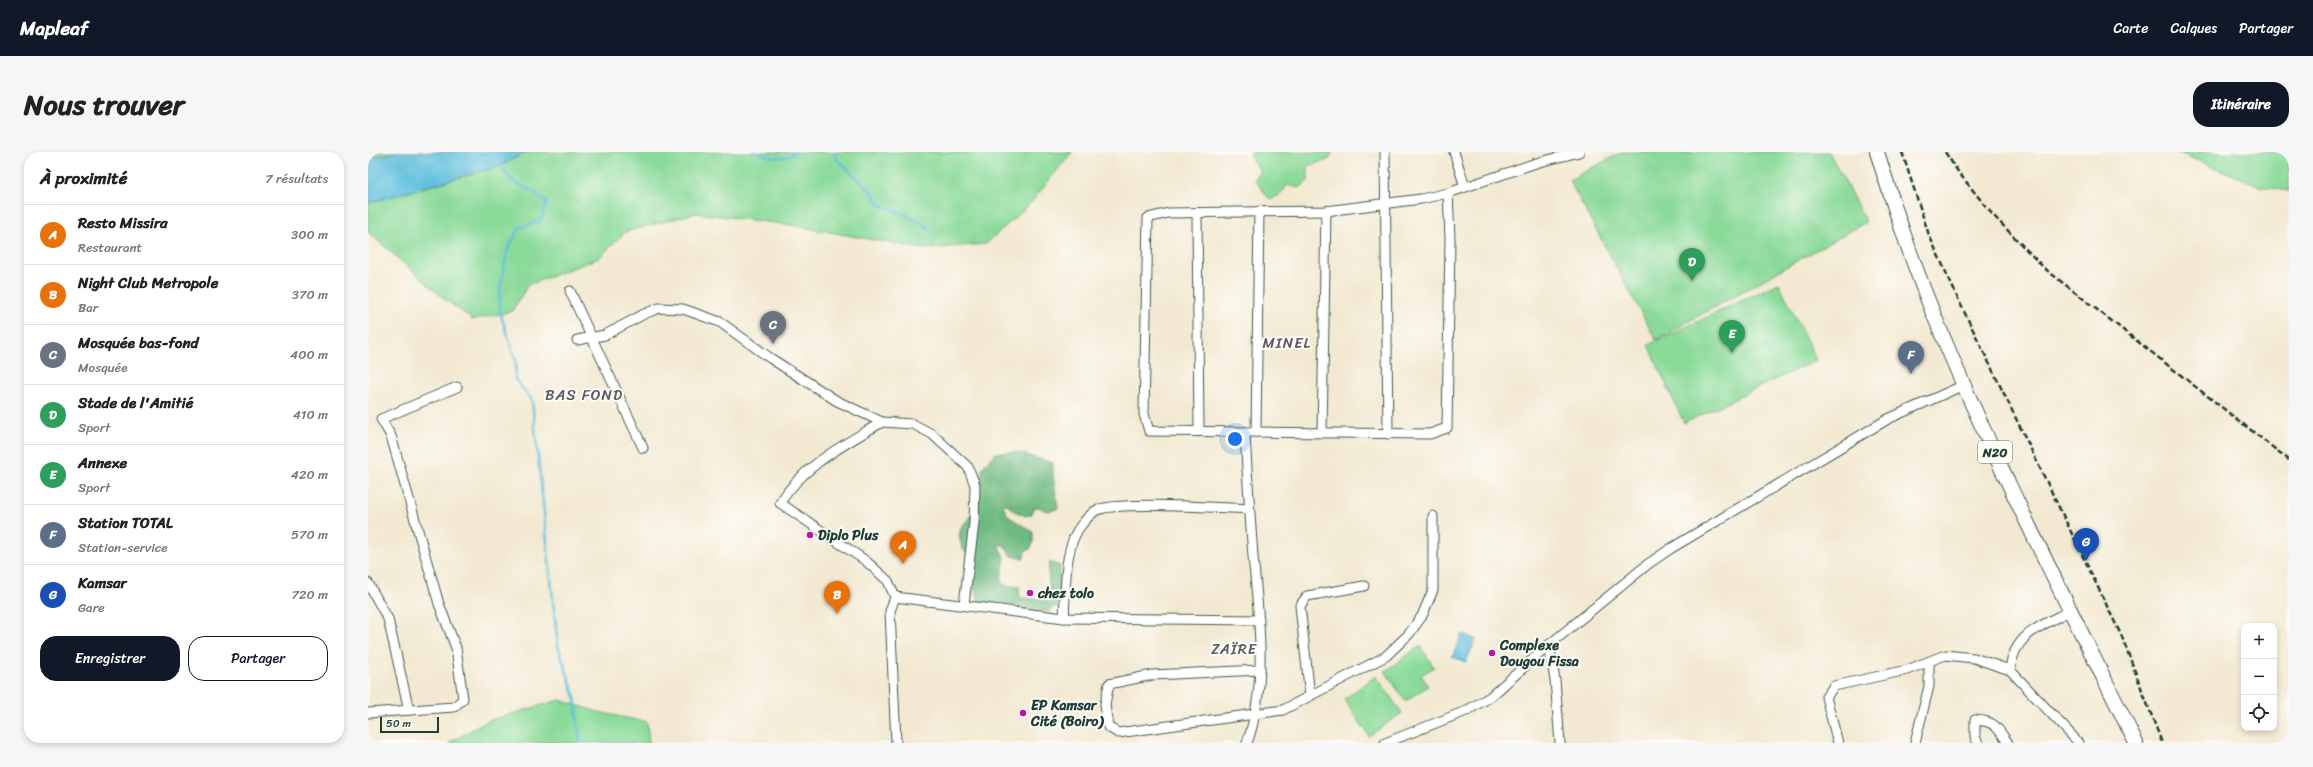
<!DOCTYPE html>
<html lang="fr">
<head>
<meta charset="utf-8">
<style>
	:root { --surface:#fff; --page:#f6f6f6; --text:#222; --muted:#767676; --line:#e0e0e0; --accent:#111827 }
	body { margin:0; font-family:Sriracha,sans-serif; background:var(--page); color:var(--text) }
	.controls { position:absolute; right:12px; bottom:12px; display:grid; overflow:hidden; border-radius:8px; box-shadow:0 2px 6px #0003 }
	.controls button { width:36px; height:36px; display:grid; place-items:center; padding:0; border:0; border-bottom:1px solid var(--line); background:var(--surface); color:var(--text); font:20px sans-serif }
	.scale { position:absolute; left:12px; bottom:10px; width:59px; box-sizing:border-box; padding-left:4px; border:2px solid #1f3d34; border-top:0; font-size:11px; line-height:14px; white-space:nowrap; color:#1f3d34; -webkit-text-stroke:3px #fdfcf7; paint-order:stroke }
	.you { position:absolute; left:867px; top:287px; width:14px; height:14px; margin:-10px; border:3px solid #fff; border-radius:50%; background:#1a73e8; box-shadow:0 0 0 6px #1a73e833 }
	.badge { display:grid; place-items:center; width:26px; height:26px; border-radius:50%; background:var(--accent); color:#fff; font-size:13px; font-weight:700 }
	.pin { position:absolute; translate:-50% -33px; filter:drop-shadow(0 1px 2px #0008) }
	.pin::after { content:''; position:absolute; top:21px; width:14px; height:12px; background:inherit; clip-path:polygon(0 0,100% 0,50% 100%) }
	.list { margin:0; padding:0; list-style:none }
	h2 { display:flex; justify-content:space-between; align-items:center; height:52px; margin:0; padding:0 16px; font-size:17px }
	h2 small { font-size:13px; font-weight:400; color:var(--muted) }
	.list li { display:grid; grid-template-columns:26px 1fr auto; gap:12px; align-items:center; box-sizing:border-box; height:60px; padding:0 16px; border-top:1px solid var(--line) }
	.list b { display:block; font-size:15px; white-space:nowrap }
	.list p { margin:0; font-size:13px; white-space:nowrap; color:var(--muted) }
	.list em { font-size:13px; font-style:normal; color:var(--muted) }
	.actions { display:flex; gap:8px; padding:12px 16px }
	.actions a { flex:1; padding:9px 0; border:1px solid var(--accent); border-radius:16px; text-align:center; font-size:14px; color:var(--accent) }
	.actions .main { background:var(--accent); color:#fff }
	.icon { flex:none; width:22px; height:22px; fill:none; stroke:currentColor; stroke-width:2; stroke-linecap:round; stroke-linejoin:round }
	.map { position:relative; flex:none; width:1921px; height:591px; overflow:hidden; border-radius:16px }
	header { display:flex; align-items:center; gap:24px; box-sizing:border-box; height:56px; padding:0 20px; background:var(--accent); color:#fff }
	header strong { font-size:19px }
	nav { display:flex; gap:22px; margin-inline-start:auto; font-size:14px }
	.intro { display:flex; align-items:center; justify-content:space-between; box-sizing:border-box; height:96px; padding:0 24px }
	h1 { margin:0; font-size:28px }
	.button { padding:10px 18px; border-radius:16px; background:var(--accent); color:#fff; font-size:14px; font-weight:700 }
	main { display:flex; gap:24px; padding:0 24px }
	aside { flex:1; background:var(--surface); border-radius:16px; box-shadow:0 2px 6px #0003 }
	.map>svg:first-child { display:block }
	.green { fill:#8ada99; stroke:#548c66 }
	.forest { fill:#6fba81; stroke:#477c5a }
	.water { fill:#5fbfdd; stroke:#3f7e88 }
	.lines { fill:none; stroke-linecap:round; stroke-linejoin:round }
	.stream { stroke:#5fbfdd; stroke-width:2.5 }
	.minor-casing { stroke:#3f574c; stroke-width:11 }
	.primary-casing { stroke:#3f574c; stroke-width:16 }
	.minor { stroke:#fff; stroke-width:9 }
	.primary { stroke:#fff; stroke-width:14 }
	.rail { stroke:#1f3d34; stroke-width:2.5; stroke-dasharray:6 3; stroke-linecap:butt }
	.poi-dot { fill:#b5179e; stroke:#fdfcf7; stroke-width:1.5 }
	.labels { text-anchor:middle; stroke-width:4; stroke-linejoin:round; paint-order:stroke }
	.shield { fill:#fdfcf7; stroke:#62766e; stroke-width:1 }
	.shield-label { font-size:13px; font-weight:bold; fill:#1f3d34 }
	.poi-label { font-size:14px; font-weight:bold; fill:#1f3d34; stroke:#fdfcf7; text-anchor:start }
	.neighbourhood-label { font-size:15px; letter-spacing:1px; fill:#5c5d63; stroke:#fdfcf7 }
</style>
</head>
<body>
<header>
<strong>Mapleaf</strong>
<nav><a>Carte</a><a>Calques</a><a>Partager</a></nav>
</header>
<div class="intro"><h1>Nous trouver</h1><a class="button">Itinéraire</a></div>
<main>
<aside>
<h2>À proximité<small>7 résultats</small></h2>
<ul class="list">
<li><span class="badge" style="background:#e8710a">A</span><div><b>Resto Missira</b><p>Restaurant</p></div><em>300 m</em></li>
<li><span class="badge" style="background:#e8710a">B</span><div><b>Night Club Metropole</b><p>Bar</p></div><em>370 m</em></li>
<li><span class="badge" style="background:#6b7280">C</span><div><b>Mosquée bas-fond</b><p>Mosquée</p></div><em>400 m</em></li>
<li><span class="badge" style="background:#2e9e5b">D</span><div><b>Stade de l'Amitié</b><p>Sport</p></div><em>410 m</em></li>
<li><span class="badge" style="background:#2e9e5b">E</span><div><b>Annexe</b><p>Sport</p></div><em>420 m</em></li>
<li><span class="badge" style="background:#5c6f8a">F</span><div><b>Station TOTAL</b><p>Station-service</p></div><em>570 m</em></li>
<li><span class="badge" style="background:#1a4fb4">G</span><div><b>Kamsar</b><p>Gare</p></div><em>720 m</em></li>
</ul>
<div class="actions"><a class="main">Enregistrer</a><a>Partager</a></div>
</aside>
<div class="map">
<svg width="1921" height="591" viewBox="0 0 1921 591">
	<rect width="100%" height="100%" fill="#fdfcf7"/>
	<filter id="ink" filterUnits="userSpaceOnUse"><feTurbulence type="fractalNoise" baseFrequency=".025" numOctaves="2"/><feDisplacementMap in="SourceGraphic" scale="8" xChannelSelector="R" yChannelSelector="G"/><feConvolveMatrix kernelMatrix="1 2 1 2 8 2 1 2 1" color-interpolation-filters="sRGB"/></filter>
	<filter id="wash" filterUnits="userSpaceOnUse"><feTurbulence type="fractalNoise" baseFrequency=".012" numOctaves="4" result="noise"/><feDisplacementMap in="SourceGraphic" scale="16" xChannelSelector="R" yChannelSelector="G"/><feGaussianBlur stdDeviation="0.9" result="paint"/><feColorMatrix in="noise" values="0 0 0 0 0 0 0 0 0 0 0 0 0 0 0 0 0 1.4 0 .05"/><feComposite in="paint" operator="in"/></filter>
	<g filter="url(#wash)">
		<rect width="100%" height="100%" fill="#f3e9d2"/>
		<!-- green -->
		<g class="green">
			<polygon points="0,0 30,0 0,6"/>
			<polygon points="159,0 704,0 661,53 618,92 556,97 422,73 328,61 257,80 231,106 160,133 144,159 105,168 72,143 0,80 0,51 132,14"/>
			<polygon points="884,0 965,0 960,8 940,14 940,29 931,36 919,33 913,42 902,48 887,28 893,19 882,5"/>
			<polygon points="1254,0 1461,0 1498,70 1288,188 1201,28"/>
			<polygon points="1809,0 1921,0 1921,39 1892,34"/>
			<polygon points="1411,131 1448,208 1316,271 1280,193"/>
			<polygon points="1052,494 1066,515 1053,523 1060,534 1037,549 1017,519"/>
			<polygon points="1008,524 1034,561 1001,584 976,547"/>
			<polygon points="192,548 234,561 279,570 281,591 81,591 119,569"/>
		</g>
		<!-- forest -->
		<path class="forest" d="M648,300L685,311V323L690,356C683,360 678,360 671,355L666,356L664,362L658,364L646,359L638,352L635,353L640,364L665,380V391L662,397L657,399L656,406C645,407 641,402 636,393H630L637,406L633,427L634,432L651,435L652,446L674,447L681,434L680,418L682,410L692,414L693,450L690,455L683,456L680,460L632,451L620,454L612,452L603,428L600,403L594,396L591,384L593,376L609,356L614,316L627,301Z"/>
		<!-- water -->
		<g class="water">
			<polygon points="30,0 159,0 132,14 0,51 0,6"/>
			<polygon points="1094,482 1108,487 1098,510 1084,505"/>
		</g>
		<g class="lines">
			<!-- stream -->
			<g class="stream">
				<path d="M389,0C400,7 418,8 428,0"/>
				<polyline points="466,0 469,7 504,40 511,52 538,63 557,73 563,79"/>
				<polyline points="132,14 146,30 164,39 179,50 172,69 151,76 139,99 132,136 132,160 148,210 147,227 164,248 190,494 207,545 212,591"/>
			</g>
		</g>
	</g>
	<g filter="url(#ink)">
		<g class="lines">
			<defs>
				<g id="minor">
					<polyline points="1017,0 1020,282"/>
					<polyline points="1086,0 1097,35"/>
					<polyline points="1080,41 1082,86 1079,276 1062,282 781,279 776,262 780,66 800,61 958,59 1053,47 1080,41 1168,11 1211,0"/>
					<polyline points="829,61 831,279"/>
					<polyline points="202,139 275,296"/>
					<polyline points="209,188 237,183 276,162 291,156 315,157 352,170 402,206 469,249 514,270 545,272 564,282 600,315 607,333 606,371 596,452"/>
					<path d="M514,270C478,292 435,313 412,351L498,409L520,429L527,445"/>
					<path d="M877,280C879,322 882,363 885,404C891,466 900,532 879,591"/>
					<polyline points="888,280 891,59"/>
					<polyline points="954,281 958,59"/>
					<polyline points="0,431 20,467 41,558"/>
					<path d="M696,466C698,439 695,394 714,372C717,368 723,362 727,359C745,348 854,356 881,357"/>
					<polyline points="1181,493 1187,528 1192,591"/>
					<polyline points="892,518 784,523 741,532 737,552 740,575 750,581 915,558 1018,504 1041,482 1054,464 1065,438 1065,364"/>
					<path d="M1642,518C1646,481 1674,474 1703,458"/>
					<polyline points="942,544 932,454 939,444 996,434"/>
					<polyline points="0,561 86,555 95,547 88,496 71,452 23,284 13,267 89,235"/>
					<polyline points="528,591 522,459 527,445 696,466 891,468"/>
					<polyline points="1017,591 1098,559 1122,545 1181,493 1280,412 1302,397 1520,267 1596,233"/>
					<polyline points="1470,591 1458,545 1466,534 1539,518 1577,503 1606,506 1642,518 1711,591"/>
					<polyline points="1547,591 1561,534 1561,510"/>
					<path d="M1610,591L1607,585V568C1627,569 1629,575 1640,591"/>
				</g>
				<path id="primary" d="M1509,0C1527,57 1545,113 1568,168C1627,312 1699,451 1768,591"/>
			</defs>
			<!-- minor casing -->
			<use href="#minor" class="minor-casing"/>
			<!-- primary casing -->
			<use href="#primary" class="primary-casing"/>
			<!-- minor -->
			<use href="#minor" class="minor"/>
			<!-- primary -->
			<use href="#primary" class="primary"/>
			<!-- rail -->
			<g class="rail">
				<polyline points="1534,0 1561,83 1591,149 1754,485 1794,591"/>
				<polyline points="1577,0 1591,21 1624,62 1676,116 1921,308"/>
			</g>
		</g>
	</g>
	<!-- markers -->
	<g class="poi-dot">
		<circle cx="442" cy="383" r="4"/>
		<circle cx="662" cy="441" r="4"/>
		<circle cx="1124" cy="501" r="4"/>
		<circle cx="655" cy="561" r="4"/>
	</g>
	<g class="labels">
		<!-- shield labels -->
		<rect class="shield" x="1610" y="289" width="34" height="22" rx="3"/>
		<g class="shield-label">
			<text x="1627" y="305">N20</text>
		</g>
		<!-- poi labels -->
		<g class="poi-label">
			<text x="450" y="388">Diplo Plus</text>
			<text x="670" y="446">chez tolo</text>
			<text x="1132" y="498">Complexe<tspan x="1132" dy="16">Dougou Fissa</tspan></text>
			<text x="663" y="558">EP Kamsar<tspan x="663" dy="16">Cité (Boiro)</tspan></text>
		</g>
		<!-- neighbourhood labels -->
		<g class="neighbourhood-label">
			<text x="919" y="196">MINEL</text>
			<text x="216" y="248">BAS FOND</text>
			<text x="866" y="502">ZAÏRE</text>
		</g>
	</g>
</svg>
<div class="controls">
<button>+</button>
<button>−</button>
<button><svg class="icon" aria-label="locate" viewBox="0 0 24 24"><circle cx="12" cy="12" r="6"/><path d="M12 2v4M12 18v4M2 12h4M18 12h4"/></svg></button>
</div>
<div class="scale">50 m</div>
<div class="you"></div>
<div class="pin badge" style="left:535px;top:412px;background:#e8710a">A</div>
<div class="pin badge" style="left:469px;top:462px;background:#e8710a">B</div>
<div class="pin badge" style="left:405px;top:192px;background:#6b7280">C</div>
<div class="pin badge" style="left:1324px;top:129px;background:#2e9e5b">D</div>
<div class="pin badge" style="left:1364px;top:201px;background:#2e9e5b">E</div>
<div class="pin badge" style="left:1543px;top:222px;background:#5c6f8a">F</div>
<div class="pin badge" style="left:1718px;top:409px;background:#1a4fb4">G</div>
</div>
</main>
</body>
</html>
